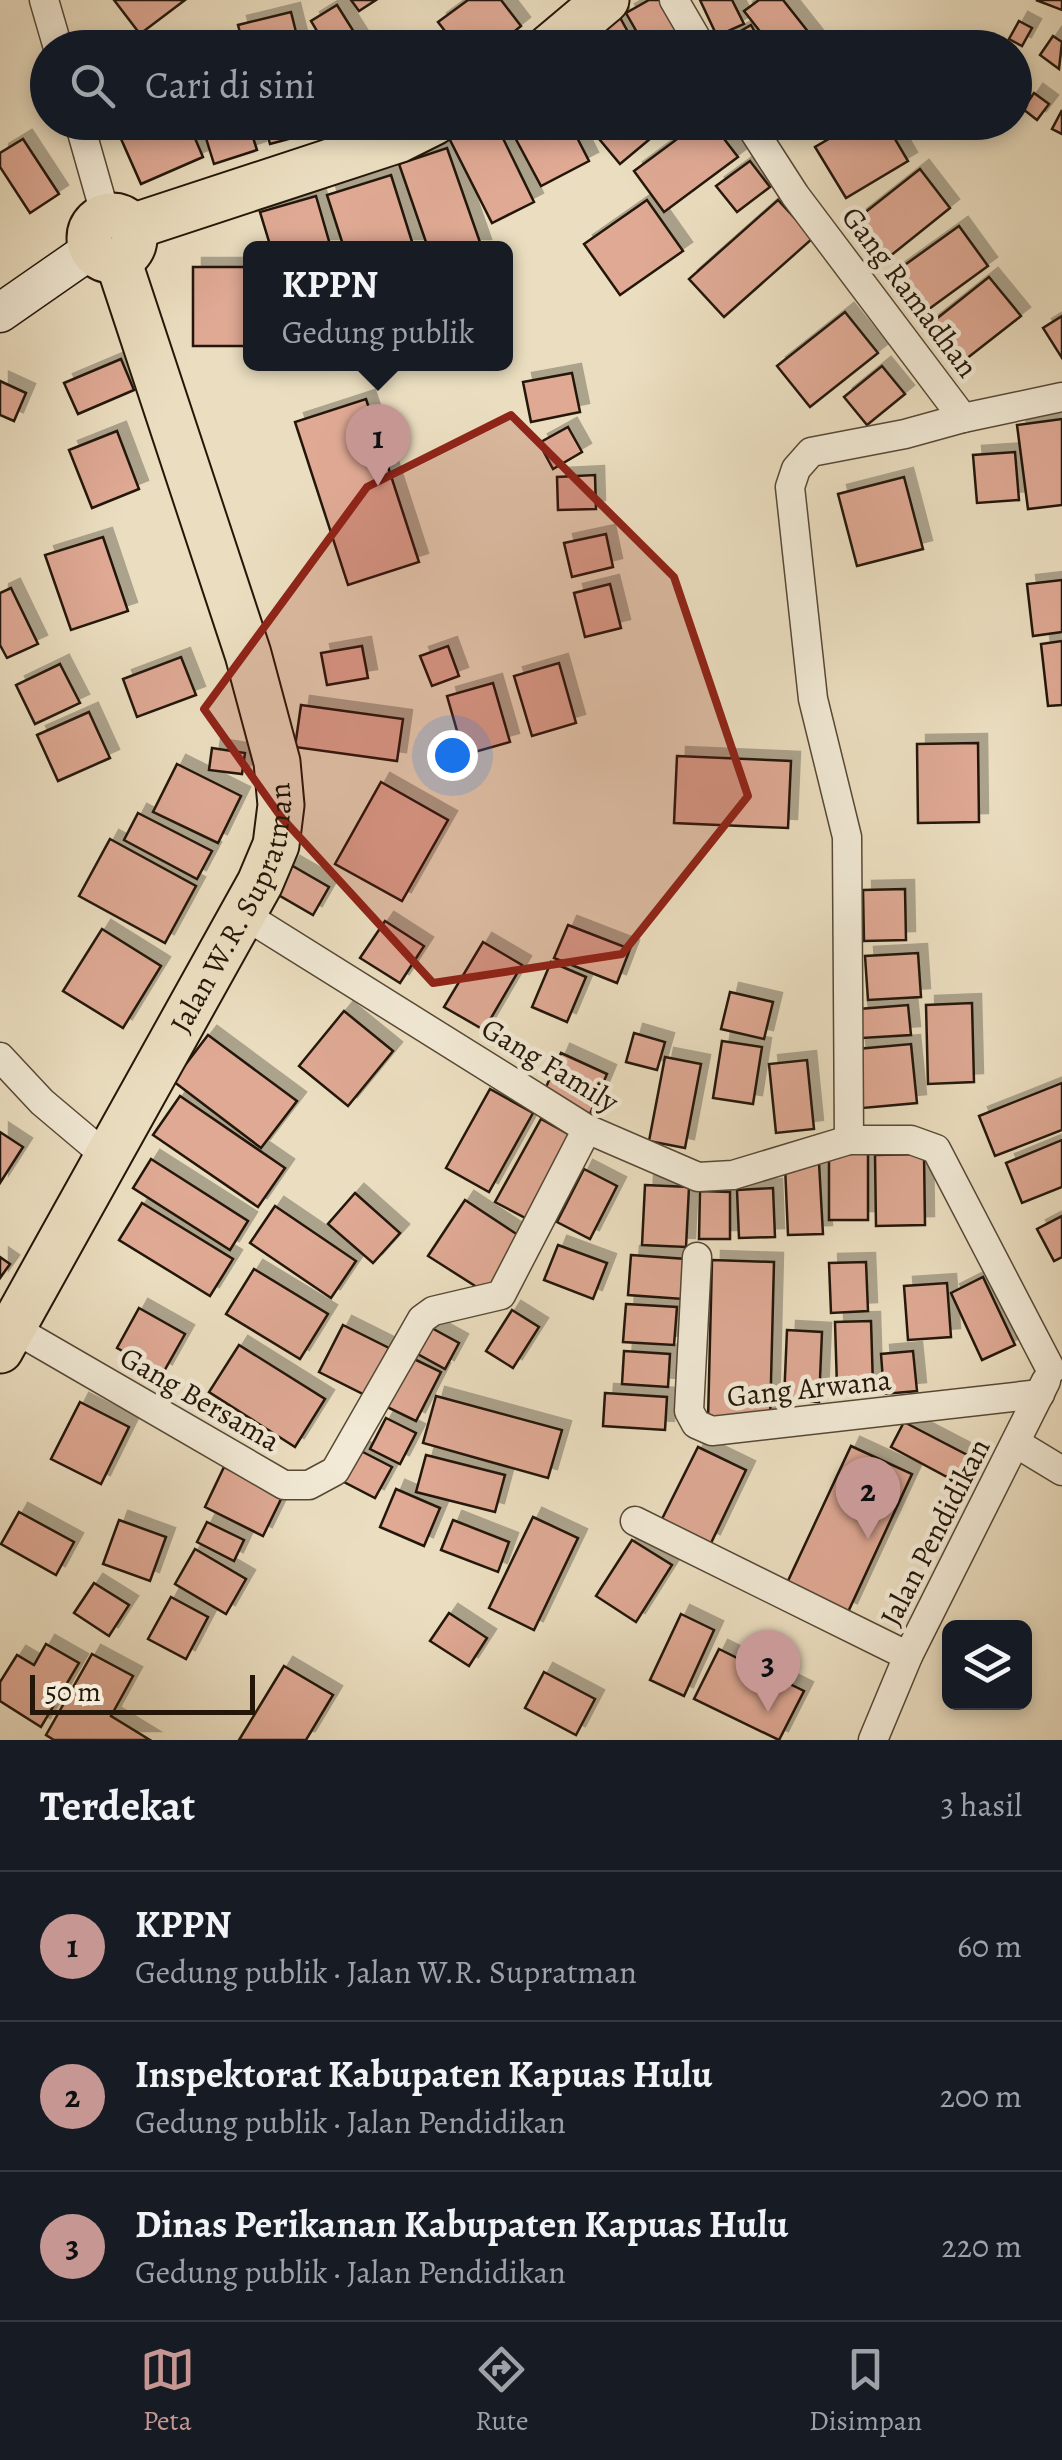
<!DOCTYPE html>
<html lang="id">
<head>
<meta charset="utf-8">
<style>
	:root { --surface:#171b24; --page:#242831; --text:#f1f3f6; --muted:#9ea1a6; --line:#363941; --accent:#c59692 }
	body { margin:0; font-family:Alegreya,serif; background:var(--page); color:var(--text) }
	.controls { position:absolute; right:30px; bottom:30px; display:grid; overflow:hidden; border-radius:15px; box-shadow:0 5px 15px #0003 }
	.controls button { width:90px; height:90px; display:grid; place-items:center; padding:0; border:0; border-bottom:2px solid var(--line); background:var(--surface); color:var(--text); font:50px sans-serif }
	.scale { position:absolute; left:30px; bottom:25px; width:225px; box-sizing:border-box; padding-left:10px; border:5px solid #241708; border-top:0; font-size:28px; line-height:35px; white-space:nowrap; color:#241708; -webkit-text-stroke:8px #f2ead6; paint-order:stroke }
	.you { position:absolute; left:452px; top:755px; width:35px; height:35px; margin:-25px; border:8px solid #fff; border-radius:50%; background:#1a73e8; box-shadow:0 0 0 15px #1a73e833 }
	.badge { display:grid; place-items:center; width:65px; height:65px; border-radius:50%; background:var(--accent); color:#111; font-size:32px; font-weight:700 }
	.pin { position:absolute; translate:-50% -82px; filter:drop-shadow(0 2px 5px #0008) }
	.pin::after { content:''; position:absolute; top:52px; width:35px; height:30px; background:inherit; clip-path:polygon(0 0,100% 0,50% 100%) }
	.popup { position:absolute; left:243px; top:241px; width:270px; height:130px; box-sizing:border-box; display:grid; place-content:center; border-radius:15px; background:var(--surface); filter:drop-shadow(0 2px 8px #0005); font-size:32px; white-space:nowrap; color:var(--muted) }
	.popup b { font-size:38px; color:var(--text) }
	.popup::after { content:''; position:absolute; left:50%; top:100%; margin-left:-20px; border:20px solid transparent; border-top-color:var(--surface) }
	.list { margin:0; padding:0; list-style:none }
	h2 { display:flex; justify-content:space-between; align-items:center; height:130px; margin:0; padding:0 40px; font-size:42px }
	h2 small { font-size:32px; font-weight:400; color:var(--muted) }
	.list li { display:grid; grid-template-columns:65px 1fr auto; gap:30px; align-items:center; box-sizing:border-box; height:150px; padding:0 40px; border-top:2px solid var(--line) }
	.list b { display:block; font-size:38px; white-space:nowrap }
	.list p { margin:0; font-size:32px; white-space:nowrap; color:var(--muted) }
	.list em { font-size:32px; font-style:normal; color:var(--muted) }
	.icon { flex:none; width:55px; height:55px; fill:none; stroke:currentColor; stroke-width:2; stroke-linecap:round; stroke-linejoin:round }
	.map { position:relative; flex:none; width:1062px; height:1740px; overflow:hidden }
	.search { position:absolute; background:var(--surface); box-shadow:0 5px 15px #0003; left:30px; right:30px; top:30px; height:110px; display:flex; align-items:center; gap:25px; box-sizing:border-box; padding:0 35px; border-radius:55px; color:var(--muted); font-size:38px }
	.sheet { height:580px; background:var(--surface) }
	nav { display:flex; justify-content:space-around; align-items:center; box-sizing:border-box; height:140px; border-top:2px solid var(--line); background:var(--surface); font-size:28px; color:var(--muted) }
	nav a { display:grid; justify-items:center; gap:5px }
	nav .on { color:var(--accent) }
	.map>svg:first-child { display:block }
	.building { fill:#dfa994; stroke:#241708; stroke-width:2.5; filter:url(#shadow) }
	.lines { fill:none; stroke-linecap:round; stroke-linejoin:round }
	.minor-casing { stroke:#564936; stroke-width:31 }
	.secondary-casing { stroke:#241708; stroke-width:41 }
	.trunk-casing { stroke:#241708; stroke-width:49 }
	.minor { stroke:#f2ead6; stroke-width:28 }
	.secondary { stroke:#f2ead6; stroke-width:38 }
	.trunk { stroke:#ebdec0; stroke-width:45 }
	.marked { fill:#8f2418; fill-opacity:0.2; stroke:#8f2418; stroke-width:8; stroke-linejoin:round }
	.labels { text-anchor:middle; stroke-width:9; stroke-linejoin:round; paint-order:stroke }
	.street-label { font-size:30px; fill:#241708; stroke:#f2ead6 }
</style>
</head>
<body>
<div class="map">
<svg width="1062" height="1740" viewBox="0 0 1062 1740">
	<defs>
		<filter id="shadow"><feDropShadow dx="9" dy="-9" stdDeviation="0" flood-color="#0004"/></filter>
	</defs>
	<rect width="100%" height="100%" fill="#ebdec0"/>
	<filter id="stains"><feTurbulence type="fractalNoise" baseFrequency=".002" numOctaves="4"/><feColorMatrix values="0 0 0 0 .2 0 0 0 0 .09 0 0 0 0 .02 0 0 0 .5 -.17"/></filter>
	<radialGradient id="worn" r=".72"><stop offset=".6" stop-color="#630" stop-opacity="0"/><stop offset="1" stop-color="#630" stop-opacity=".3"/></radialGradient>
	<!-- building -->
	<g class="building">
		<polygon points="114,0 185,0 140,34"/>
		<polygon points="351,0 376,0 359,11"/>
		<polygon points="468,0 501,0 521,26 494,48 458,48 438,22"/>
		<polygon points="649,0 668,0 694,48 646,48 626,13"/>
		<polygon points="700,0 732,0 744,24 717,36"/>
		<polygon points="759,0 783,0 821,48 773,48 744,11"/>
		<polygon points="1036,0 1062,0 1062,10"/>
		<polygon points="337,5 364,48 327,48 311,21"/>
		<polygon points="291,12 300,48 244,48 238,25"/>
		<polygon points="618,14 637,48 613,48 600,24"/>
		<polygon points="1019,21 1032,28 1022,46 1009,39"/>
		<polygon points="751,25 764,48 719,48 717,45"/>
		<polygon points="1053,36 1062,42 1059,69 1040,55"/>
		<polygon points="1034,93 1049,104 1037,120 1023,109"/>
		<polygon points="1062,110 1062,134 1052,129"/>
		<polygon points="139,122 188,122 203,157 141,184 118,132"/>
		<polygon points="201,122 248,122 257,150 214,164"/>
		<polygon points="264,122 320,122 322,130 270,144"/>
		<polygon points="478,122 495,122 534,202 492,223 449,138"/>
		<polygon points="525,122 569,122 589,161 541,186 511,130"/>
		<polygon points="585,122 658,122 663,128 620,164"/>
		<polygon points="700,122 711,122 738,157 664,212 634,171"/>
		<polygon points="858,122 885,122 908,161 846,198 815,147"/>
		<polygon points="23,139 59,194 30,213 0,167 0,153"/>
		<polygon points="447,148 482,248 428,248 399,164"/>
		<polygon points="750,161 770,187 737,212 716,186"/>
		<polygon points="920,169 950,208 889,257 858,218"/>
		<polygon points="391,175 414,248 344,248 327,195"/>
		<polygon points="316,196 331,248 271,248 260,212"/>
		<polygon points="647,200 683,251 620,295 584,244"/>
		<polygon points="778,200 813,238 724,317 689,279"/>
		<polygon points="959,226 988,266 918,317 888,277"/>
		<rect x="193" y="267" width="57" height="79"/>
		<polygon points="989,277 1021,316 961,363 930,324"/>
		<polygon points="845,312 878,353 810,407 777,366"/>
		<polygon points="1062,316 1062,358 1043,328"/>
		<polygon points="121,359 134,390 78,414 64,383"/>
		<polygon points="882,366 905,394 867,425 844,397"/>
		<polygon points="572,373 580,412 531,422 523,382"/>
		<polygon points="0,381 26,393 14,421 0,415"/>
		<polygon points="366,399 419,562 348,585 295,422"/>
		<polygon points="1062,419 1062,505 1028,509 1017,425"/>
		<polygon points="568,427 582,452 553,469 539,443"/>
		<polygon points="117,431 139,489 92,508 69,450"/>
		<polygon points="1015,452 1019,500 977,503 973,455"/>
		<polygon points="595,475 596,509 558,510 557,477"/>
		<polygon points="904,477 923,549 857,566 838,494"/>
		<polygon points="606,534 613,567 572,577 564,543"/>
		<polygon points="103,537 128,611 71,630 45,555"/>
		<polygon points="1062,580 1062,632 1033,636 1027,584"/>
		<polygon points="610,584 621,628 585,637 574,593"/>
		<polygon points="11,588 38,644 7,658 0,645 0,593"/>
		<polygon points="1062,641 1062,705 1048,706 1041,644"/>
		<polygon points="362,646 368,678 327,685 321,653"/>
		<polygon points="448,646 459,676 432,686 420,656"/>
		<polygon points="181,657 196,695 137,717 123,679"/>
		<polygon points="559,663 576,723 532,736 514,676"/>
		<polygon points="60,664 80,703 35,724 16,685"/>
		<polygon points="493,683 510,742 464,755 447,696"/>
		<polygon points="301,705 403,719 397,761 295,747"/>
		<polygon points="89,712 110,758 58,781 37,735"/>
		<polygon points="978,743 979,822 918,823 917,744"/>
		<polygon points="212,748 245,753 242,774 209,770"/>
		<polygon points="677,756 791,761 788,828 674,823"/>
		<polygon points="177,764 241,796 218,843 153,812"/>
		<polygon points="381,782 448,820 402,901 335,864"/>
		<polygon points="138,813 212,851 197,879 124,840"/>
		<polygon points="110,839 196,886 165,943 79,896"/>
		<polygon points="291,865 329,887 313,915 275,893"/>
		<polygon points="905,889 906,940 864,941 863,890"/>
		<polygon points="385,921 424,946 400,983 360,958"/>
		<polygon points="568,925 630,949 617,983 554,958"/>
		<polygon points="102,929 161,966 123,1028 63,991"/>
		<polygon points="483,942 522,965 484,1030 444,1007"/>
		<polygon points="918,953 921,997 868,1000 865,956"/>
		<polygon points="551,962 586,977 567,1022 532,1007"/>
		<polygon points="730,992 773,1002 764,1039 721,1029"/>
		<polygon points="972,1003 974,1082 928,1084 926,1005"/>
		<polygon points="908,1005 911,1035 862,1038 859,1009"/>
		<polygon points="344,1011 393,1051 348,1106 299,1066"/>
		<polygon points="634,1033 665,1042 657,1070 626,1062"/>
		<polygon points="208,1035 297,1101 261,1148 173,1081"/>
		<polygon points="722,1041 762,1047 753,1104 713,1098"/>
		<polygon points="911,1044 917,1103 863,1108 857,1049"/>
		<polygon points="561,1053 607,1074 590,1114 543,1094"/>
		<polygon points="665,1057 701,1064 685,1148 649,1141"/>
		<polygon points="807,1060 814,1129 776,1133 769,1064"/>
		<polygon points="1062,1083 1062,1130 995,1156 979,1116"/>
		<polygon points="490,1089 533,1113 489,1192 446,1168"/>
		<polygon points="180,1096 285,1168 258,1207 153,1135"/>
		<polygon points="541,1119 579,1140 533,1222 495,1202"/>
		<polygon points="0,1132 23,1147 0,1183"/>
		<polygon points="1062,1140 1062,1187 1022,1203 1006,1163"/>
		<rect x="829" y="1153" width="39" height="67"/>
		<polygon points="924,1154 925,1225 876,1226 875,1155"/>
		<polygon points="151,1159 248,1221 230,1250 133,1188"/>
		<polygon points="819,1163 823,1234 788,1235 785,1165"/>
		<polygon points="584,1169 617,1186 590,1239 557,1222"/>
		<polygon points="645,1185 689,1187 686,1247 642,1245"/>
		<polygon points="773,1188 775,1237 739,1238 737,1190"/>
		<polygon points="700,1191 730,1192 730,1239 699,1239"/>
		<polygon points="355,1193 400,1233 373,1263 328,1224"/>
		<polygon points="465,1200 527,1241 491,1296 428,1256"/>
		<polygon points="142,1203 233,1259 210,1296 119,1240"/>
		<polygon points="275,1206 356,1261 331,1298 250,1243"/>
		<polygon points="1062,1216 1062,1257 1054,1261 1037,1229"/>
		<polygon points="558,1245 607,1263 593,1299 544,1280"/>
		<polygon points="631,1255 686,1259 683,1299 628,1295"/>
		<polygon points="0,1257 10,1264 0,1278"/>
		<polygon points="712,1260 774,1262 770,1421 708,1420"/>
		<polygon points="866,1262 868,1311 831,1313 829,1263"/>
		<polygon points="254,1269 328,1314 300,1359 226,1314"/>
		<polygon points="983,1277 1015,1345 982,1360 951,1293"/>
		<polygon points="947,1283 951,1337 908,1340 904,1286"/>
		<polygon points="626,1304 677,1307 674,1345 623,1342"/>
		<polygon points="139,1308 185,1334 163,1373 117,1348"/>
		<polygon points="512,1310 539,1327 513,1368 486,1351"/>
		<polygon points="871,1321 873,1386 837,1387 835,1322"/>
		<polygon points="343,1325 389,1348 365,1395 319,1372"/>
		<polygon points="428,1326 459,1343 445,1369 414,1352"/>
		<polygon points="787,1330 822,1332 819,1402 784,1400"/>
		<polygon points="239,1345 325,1399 295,1447 209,1392"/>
		<polygon points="624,1351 670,1354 668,1387 622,1384"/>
		<polygon points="913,1351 917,1391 884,1394 881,1354"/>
		<polygon points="410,1357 441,1372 416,1421 385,1406"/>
		<polygon points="605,1393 667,1397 665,1430 603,1426"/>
		<polygon points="436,1396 562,1430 548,1478 423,1443"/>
		<polygon points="80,1402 129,1427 101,1484 51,1459"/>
		<polygon points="386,1418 416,1433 400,1464 370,1449"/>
		<polygon points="904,1422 975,1459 962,1485 891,1447"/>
		<polygon points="851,1446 912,1474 848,1612 787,1583"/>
		<polygon points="698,1447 746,1470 711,1543 662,1519"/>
		<polygon points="359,1450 392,1467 375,1498 342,1481"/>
		<polygon points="426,1455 505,1475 495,1512 416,1492"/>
		<polygon points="224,1467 283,1495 263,1536 205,1507"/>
		<polygon points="396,1489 440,1508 424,1546 380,1527"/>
		<polygon points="19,1512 74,1542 56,1575 1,1544"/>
		<polygon points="533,1517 578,1538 534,1630 489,1608"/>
		<polygon points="119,1520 166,1537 150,1581 103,1564"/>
		<polygon points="453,1520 509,1542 498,1572 441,1550"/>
		<polygon points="207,1522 244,1540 234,1561 197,1542"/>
		<polygon points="632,1540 672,1565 636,1622 596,1596"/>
		<polygon points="195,1549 246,1579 226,1614 175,1584"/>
		<polygon points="94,1583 129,1605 109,1636 74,1613"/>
		<polygon points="171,1597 208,1617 186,1659 148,1639"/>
		<polygon points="449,1613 487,1638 469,1666 430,1641"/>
		<polygon points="681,1614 714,1630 684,1696 650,1680"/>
		<polygon points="46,1644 79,1663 41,1727 0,1701 0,1682 17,1655 34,1665"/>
		<polygon points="719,1649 804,1691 779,1740 694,1699"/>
		<polygon points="92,1654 133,1676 111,1716 150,1740 54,1740 46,1735"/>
		<polygon points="284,1666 333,1695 306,1740 239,1740"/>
		<polygon points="544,1672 595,1699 576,1735 525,1708"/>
	</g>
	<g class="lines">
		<defs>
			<g id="minor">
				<polyline points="44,0 58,48"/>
				<polyline points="674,0 702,48"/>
				<polyline points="79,122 106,217"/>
				<polyline points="748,122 795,195 963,418 1062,397"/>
				<polyline points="963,418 905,434 811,452 796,469 790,487 813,699 847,837 849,1140 911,1140 936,1149 1051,1370"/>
				<polyline points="243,914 587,1129 698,1177 733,1175 849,1140"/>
				<polyline points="0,1057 42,1102 106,1156"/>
				<polyline points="697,1257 689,1411 696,1424 712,1431 1040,1394"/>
				<polyline points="13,1328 284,1485 309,1485 335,1471 422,1319 433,1311 501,1295 587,1129"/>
				<polyline points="1016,1443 1062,1471"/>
				<polyline points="635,1521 908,1656"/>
				<polyline points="873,1740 908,1656 1046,1381"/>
			</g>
			<polyline id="secondary" points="0,313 92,249"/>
			<g id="trunk">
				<polyline points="549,48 606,0"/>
				<circle cx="112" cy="238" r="22"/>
				<polyline points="132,227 400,139 434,122"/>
				<path id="s1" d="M0,1350L260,883L276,845L281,805L277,762L248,654L118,260"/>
			</g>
		</defs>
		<!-- minor casing -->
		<use href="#minor" class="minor-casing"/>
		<!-- secondary casing -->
		<use href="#secondary" class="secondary-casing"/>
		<!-- trunk casing -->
		<use href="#trunk" class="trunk-casing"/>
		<!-- minor -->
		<use href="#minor" class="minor"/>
		<!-- secondary -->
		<use href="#secondary" class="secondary"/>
		<!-- trunk -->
		<use href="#trunk" class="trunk"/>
	</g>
	<!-- marked area -->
	<path class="marked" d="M511,415L674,577L748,796L622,954L433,983L281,817L204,709L367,487Z"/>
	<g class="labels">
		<!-- street labels -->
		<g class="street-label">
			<text transform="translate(910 292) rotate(53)" y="10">Gang Ramadhan</text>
			<text dy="10" stroke="none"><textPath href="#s1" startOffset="502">Jalan W.R. Supratman</textPath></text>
			<text transform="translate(550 1065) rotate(31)" y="10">Gang Family</text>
			<text transform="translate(809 1388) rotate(-6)" y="10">Gang Arwana</text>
			<text transform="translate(200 1399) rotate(30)" y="10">Gang Bersama</text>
			<text transform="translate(935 1532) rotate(-63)" y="10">Jalan Pendidikan</text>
		</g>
	</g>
	<rect width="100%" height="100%" filter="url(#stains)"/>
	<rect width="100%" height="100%" fill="url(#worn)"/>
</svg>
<div class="controls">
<button><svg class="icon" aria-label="layers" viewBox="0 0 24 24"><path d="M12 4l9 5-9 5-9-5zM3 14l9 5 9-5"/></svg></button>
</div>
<div class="scale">50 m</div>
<div class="you"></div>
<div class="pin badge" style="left:378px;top:486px">1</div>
<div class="popup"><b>KPPN</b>Gedung publik</div>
<div class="pin badge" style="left:868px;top:1539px">2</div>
<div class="pin badge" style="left:768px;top:1712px">3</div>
<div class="search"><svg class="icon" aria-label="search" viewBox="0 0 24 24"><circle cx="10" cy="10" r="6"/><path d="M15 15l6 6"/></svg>Cari di sini</div>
</div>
<section class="sheet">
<h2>Terdekat<small>3 hasil</small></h2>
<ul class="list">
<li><span class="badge">1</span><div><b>KPPN</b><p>Gedung publik · Jalan W.R. Supratman</p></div><em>60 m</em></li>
<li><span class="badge">2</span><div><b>Inspektorat Kabupaten Kapuas Hulu</b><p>Gedung publik · Jalan Pendidikan</p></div><em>200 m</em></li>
<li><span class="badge">3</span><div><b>Dinas Perikanan Kabupaten Kapuas Hulu</b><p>Gedung publik · Jalan Pendidikan</p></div><em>220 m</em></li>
</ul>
</section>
<nav>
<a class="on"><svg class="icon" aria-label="map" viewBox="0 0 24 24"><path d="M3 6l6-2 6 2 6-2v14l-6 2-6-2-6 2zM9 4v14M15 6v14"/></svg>Peta</a>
<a><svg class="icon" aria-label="directions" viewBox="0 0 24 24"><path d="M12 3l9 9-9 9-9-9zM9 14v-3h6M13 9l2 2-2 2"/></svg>Rute</a>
<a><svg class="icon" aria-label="saved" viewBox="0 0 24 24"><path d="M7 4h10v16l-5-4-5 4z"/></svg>Disimpan</a>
</nav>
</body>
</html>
